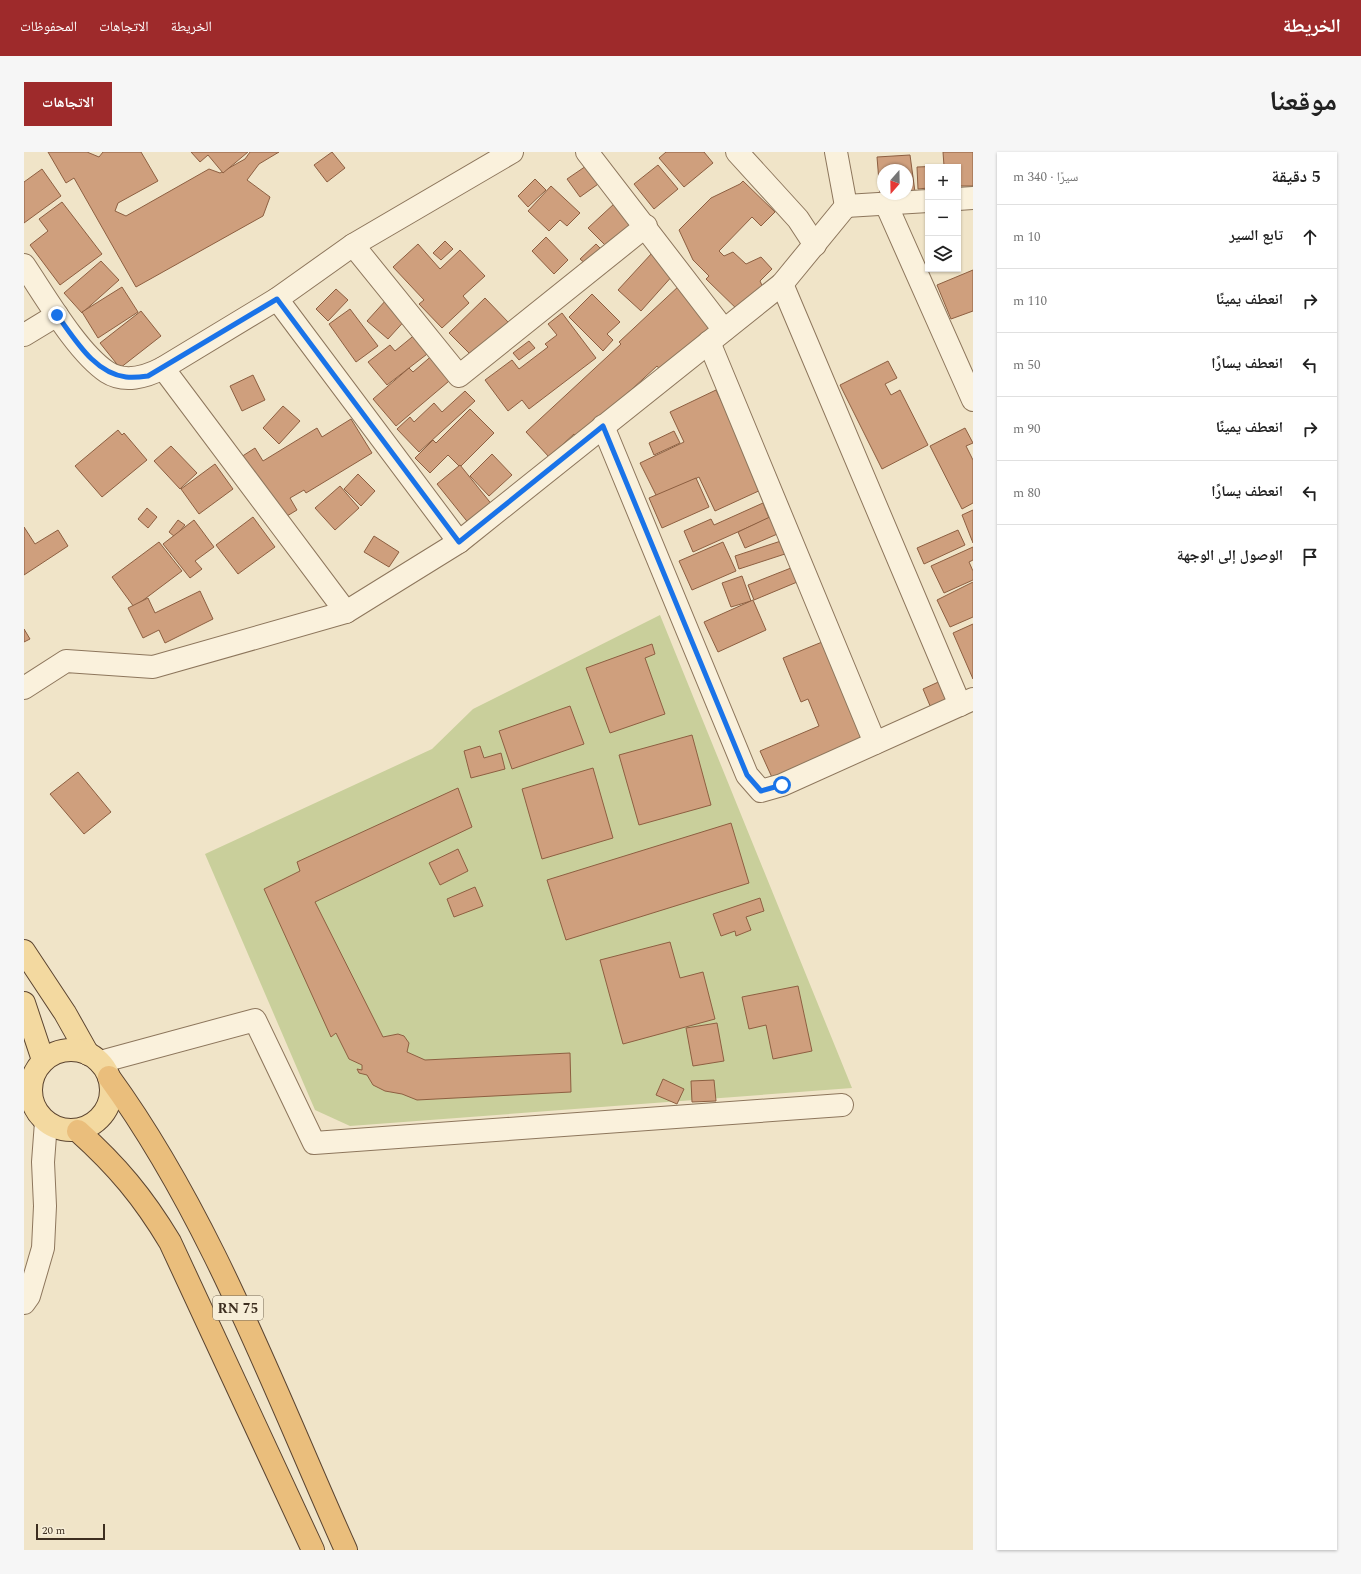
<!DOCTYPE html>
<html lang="ar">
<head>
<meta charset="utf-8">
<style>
	:root { --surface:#fff; --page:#f6f6f6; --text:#222; --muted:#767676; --line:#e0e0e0; --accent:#9e2a2b }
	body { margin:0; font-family:Spectral,"Noto Naskh Arabic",serif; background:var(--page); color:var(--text); direction:rtl }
	.controls { position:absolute; right:12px; top:12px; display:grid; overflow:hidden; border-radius:0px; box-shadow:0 1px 3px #0004 }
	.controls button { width:36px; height:36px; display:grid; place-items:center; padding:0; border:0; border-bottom:1px solid var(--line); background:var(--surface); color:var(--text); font:20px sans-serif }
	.compass { position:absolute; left:853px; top:12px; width:36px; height:36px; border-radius:50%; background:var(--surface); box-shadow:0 1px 3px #0004; rotate:200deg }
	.scale { position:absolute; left:12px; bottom:10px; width:69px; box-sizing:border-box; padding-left:4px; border:2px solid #3d2e20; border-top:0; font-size:11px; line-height:14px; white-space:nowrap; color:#3d2e20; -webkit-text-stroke:3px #f7eed8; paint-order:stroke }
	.stop { position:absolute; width:12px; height:12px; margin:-9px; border:3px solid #1a73e8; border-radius:50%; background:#fff }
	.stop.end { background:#1a73e8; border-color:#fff; box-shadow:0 1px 4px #0008 }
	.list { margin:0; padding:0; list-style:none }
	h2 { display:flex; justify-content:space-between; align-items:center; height:52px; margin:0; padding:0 16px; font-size:17px }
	h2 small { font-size:13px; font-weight:400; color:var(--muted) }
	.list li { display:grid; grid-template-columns:26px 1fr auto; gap:12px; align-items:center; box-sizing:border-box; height:64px; padding:0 16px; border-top:1px solid var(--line) }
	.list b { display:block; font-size:15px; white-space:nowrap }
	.list em { font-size:13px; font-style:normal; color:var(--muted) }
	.icon { flex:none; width:22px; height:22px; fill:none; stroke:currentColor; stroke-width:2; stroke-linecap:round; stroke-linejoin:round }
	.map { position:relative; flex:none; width:949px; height:1398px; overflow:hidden; direction:ltr; border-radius:0px }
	header { display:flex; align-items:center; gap:24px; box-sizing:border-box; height:56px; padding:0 20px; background:var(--accent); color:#fff }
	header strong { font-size:19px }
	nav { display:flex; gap:22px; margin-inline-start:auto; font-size:14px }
	.intro { display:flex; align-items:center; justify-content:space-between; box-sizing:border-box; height:96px; padding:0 24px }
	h1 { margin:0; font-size:28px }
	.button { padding:10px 18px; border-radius:0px; background:var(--accent); color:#fff; font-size:14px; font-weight:700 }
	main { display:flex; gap:24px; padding:0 24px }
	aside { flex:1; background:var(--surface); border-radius:0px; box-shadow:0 1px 3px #0004 }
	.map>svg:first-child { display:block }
	.green { fill:#c9cf9b }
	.building { fill:#cf9f7d; stroke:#8d5f41 }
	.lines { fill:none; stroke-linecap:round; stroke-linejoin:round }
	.minor-casing { stroke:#8d765c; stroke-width:24 }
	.primary-casing { stroke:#5b4430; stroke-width:24 }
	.trunk-casing { stroke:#5b4430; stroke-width:24 }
	.minor { stroke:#faf1dc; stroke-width:22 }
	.primary { stroke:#f3d9a0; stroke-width:22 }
	.trunk { stroke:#eabe7c; stroke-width:22 }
	.route { stroke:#1a73e8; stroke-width:5 }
	.labels { text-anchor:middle; stroke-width:3.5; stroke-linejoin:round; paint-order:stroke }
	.shield { fill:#f7eed8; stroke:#756857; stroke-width:1 }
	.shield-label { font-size:14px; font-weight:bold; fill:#3d2e20 }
</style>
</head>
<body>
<header>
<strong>الخريطة</strong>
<nav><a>الخريطة</a><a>الاتجاهات</a><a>المحفوظات</a></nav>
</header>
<div class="intro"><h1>موقعنا</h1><a class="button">الاتجاهات</a></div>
<main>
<aside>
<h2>5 دقيقة<small>سيرًا · 340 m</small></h2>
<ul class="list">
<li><svg class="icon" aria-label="ahead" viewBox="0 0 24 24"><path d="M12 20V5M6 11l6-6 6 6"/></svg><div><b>تابع السير</b></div><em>10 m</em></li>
<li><svg class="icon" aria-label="right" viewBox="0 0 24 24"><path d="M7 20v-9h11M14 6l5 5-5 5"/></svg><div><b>انعطف يمينًا</b></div><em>110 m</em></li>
<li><svg class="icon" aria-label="left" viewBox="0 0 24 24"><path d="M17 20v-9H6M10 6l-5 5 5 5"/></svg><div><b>انعطف يسارًا</b></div><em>50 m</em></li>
<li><svg class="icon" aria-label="right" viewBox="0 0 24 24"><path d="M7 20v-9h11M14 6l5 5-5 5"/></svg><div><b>انعطف يمينًا</b></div><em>90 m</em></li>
<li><svg class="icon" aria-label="left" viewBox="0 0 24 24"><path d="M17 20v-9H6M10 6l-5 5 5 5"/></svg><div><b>انعطف يسارًا</b></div><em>80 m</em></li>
<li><svg class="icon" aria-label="arrive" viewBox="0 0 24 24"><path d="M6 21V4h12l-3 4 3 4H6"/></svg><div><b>الوصول إلى الوجهة</b></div></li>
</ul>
</aside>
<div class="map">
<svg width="949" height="1398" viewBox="0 0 949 1398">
	<rect width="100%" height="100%" fill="#f0e4c8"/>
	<!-- green -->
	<polygon class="green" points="636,463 828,936 326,974 291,958 181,702 408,597 449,557"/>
	<!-- building -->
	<g class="building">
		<polygon points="24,0 63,0 75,5 79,0 117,0 134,29 94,51 91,59 102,64 185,17 196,21 221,7 226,0 255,0 235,12 223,28 246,45 239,64 112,135 50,26 42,31"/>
		<polygon points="167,0 224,0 199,21 184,3 176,10"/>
		<polygon points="308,0 321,16 303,30 290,13"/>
		<polygon points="642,0 680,0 689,11 660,35 635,6"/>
		<polygon points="919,0 949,0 949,34 934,34 934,15 904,15 904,36 894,37 893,15 920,14"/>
		<polygon points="886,3 891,40 883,40 883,18 859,18 859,42 856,42 853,5"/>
		<polygon points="565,12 577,30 556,45 543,27"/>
		<polygon points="634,13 654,37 630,57 610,32"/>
		<polygon points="18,17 37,44 0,71 0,30"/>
		<polygon points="511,27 522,38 504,55 494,44"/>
		<polygon points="719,29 751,60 737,74 728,65 695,99 700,104 709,100 722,112 737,105 748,117 736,129 741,140 719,163 682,127 685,124 669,108 655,78 687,46 716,32"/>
		<polygon points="527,34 556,61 543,74 536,68 525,79 504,59"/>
		<polygon points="38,50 78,102 36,133 6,93 24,79 15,67"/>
		<polygon points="591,51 612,74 586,98 564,76"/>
		<polygon points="522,85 544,108 530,122 508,99"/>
		<polygon points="421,89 429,97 417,108 409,101"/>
		<polygon points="394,92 416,117 436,98 461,124 439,144 445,151 418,176 395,152 400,148 369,115"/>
		<polygon points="572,92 578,98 563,113 556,107"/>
		<polygon points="628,101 650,122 617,159 594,138"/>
		<polygon points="77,109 95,128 58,161 40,141"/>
		<polygon points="949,118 949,159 927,167 913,133"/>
		<polygon points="656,133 692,171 639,221 633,214 554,287 550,282 525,305 502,280 597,192 595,190"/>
		<polygon points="98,135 114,160 74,186 58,160"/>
		<polygon points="312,137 324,148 304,169 292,157"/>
		<polygon points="568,142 596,170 583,182 589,188 579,199 545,165"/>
		<polygon points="461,146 485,171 450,206 425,181"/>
		<polygon points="363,147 384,165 364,187 343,169"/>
		<polygon points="326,157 354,194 332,210 305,172"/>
		<polygon points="117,159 137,184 96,216 76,191"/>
		<polygon points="538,161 572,206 505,257 498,248 484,259 461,228 488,208 495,217 524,195 521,192 533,183 524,172"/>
		<polygon points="393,181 407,199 363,233 344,210 366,193 371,199"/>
		<polygon points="505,189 511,196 495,208 489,201"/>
		<polygon points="411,201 431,224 372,274 349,247 385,216 389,220"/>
		<polygon points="864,209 873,226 861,232 867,243 876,238 904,293 858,317 816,233"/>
		<polygon points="229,223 241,248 218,259 206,234"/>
		<polygon points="692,238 739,337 691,359 675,325 633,345 616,311 660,290 646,260"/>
		<polygon points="441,239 451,249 395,300 373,277 386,265 390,270 410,251 418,260"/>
		<polygon points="259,254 276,269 255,292 239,276"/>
		<polygon points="446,257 470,281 436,315 424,303 406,321 391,306 409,288 412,291"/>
		<polygon points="327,267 348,301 282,341 280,338 266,346 273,358 258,367 217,305 231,296 239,309 293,276 298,285"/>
		<polygon points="941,276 949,291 942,294 949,308 949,351 938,357 906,294"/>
		<polygon points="94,278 98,283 100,281 123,308 78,345 51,314"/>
		<polygon points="650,279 656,291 630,303 625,291"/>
		<polygon points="147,294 173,321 156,337 130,309"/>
		<polygon points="468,302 488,323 465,344 446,324"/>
		<polygon points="191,312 209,337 175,362 157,337"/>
		<polygon points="436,313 469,354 446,373 413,332"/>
		<polygon points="334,322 351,339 337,354 320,337"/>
		<polygon points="672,326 685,355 638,376 625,346"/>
		<polygon points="316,334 335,356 311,378 291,356"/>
		<polygon points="739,351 745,366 669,400 660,379 687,367 690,373"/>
		<polygon points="123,356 133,365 124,376 114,367"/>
		<polygon points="949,358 949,391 938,363"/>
		<polygon points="750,363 758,380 721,396 714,380"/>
		<polygon points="229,365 251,395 214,422 192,393"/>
		<polygon points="154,368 161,373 151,385 145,380"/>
		<polygon points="170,368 190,395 171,409 178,417 166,426 139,392"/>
		<polygon points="0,375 11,392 34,378 44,394 0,423"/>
		<polygon points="934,378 941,393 900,412 893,396"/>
		<polygon points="350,384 375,400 365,415 340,400"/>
		<polygon points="760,388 764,401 715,417 711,404"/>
		<polygon points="135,390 158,419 110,455 88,425"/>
		<polygon points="699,390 712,419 668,438 655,409"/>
		<polygon points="949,395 949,408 945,410 949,419 949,428 920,441 907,414"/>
		<polygon points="772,414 778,428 730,448 724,433"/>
		<polygon points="718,424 727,449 707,455 698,431"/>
		<polygon points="949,430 949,465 926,475 913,448"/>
		<polygon points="176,439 189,467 141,491 135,478 119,486 104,456 124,446 131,461"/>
		<polygon points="729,448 742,478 694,500 680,470"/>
		<polygon points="949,472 949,527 929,481"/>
		<polygon points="0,477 6,487 0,490"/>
		<polygon points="803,488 847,592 751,632 736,599 795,574 784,547 777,550 759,506"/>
		<polygon points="628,492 631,502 621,506 641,562 586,581 562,516"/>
		<polygon points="921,527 930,546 907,556 899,537"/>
		<polygon points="546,554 560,592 488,617 475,579"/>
		<polygon points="668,583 687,653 615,673 595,603"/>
		<polygon points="456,594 460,606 477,601 481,617 447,626 440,599"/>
		<polygon points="569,616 589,686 518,707 498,637"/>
		<polygon points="54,620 87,660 60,682 26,642"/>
		<polygon points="434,636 448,675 291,750 359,885 374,882 380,884 385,891 383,900 401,908 546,901 547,940 393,948 378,942 361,939 349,933 343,923 335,921 333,917 338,918 338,913 325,907 312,881 307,885 240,737 276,719 273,710"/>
		<polygon points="707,671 725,731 542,788 523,728"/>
		<polygon points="434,697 444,719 416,733 405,711"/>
		<polygon points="451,735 459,754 430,765 423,747"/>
		<polygon points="736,746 740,759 722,765 727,778 712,784 711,779 697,784 689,762"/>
		<polygon points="646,790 656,826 679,820 691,867 599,892 576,808"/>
		<polygon points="774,834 788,899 749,907 742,873 725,877 718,845"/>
		<polygon points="693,871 700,909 669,914 662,876"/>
		<polygon points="639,927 660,937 653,952 632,943"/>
		<polygon points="690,928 692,949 668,950 667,929"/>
	</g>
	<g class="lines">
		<defs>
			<g id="minor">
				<polyline points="563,0 700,178"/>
				<polyline points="713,0 774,67 791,93"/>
				<polyline points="812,0 822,54 904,49"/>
				<polyline points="934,47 949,46"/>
				<polyline points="862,52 949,248"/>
				<polyline points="329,93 435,224 622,74"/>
				<path d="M0,113C21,144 53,200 83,220C100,231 122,225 139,216"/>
				<polyline points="758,132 936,553"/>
				<polyline points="253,147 435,390"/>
				<polyline points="0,183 33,163"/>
				<polyline points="685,190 851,591"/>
				<polyline points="579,274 723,623 737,639 758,633 949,547"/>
				<polyline points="322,460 139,216 253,147 329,93 488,0"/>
				<polyline points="0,536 42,509 129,515 322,460 435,390 758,132 822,54"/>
				<polyline points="76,910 231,868 290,991 818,953"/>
				<polyline points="0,1151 5,1144 19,1096 21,1054 19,1010 22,970"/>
			</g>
			<g id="primary">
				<polyline points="0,799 41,861 64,902"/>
				<polyline points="0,851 19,908"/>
				<circle cx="47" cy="938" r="40"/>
			</g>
			<g id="trunk">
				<path d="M85,925C187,1065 251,1240 322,1398"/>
				<path d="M54,979C93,1014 119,1045 146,1090L289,1398"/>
			</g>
		</defs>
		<!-- minor casing -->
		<use href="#minor" class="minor-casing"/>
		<!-- primary casing -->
		<use href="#primary" class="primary-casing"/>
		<!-- trunk casing -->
		<use href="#trunk" class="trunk-casing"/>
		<!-- minor -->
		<use href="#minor" class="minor"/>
		<!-- primary -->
		<use href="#primary" class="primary"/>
		<!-- trunk -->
		<use href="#trunk" class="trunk"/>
	</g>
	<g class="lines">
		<!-- route -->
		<path class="route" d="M33,163C51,187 70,221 102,225C109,226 117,225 124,224L253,147L435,390L579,274L723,623L737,639L758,633"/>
	</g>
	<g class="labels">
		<!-- shield labels -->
		<rect class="shield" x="189" y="1144" width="50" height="24" rx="3"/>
		<g class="shield-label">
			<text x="214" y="1161">RN 75</text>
		</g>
	</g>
</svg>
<div class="controls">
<button>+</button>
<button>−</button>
<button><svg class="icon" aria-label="layers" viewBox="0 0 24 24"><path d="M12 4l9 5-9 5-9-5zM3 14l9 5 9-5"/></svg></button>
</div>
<svg class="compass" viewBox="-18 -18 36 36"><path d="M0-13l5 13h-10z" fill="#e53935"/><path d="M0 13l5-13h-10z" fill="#767676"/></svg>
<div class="scale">20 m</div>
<div class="stop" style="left:758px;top:633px"></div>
<div class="stop end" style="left:33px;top:163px"></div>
</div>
</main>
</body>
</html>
